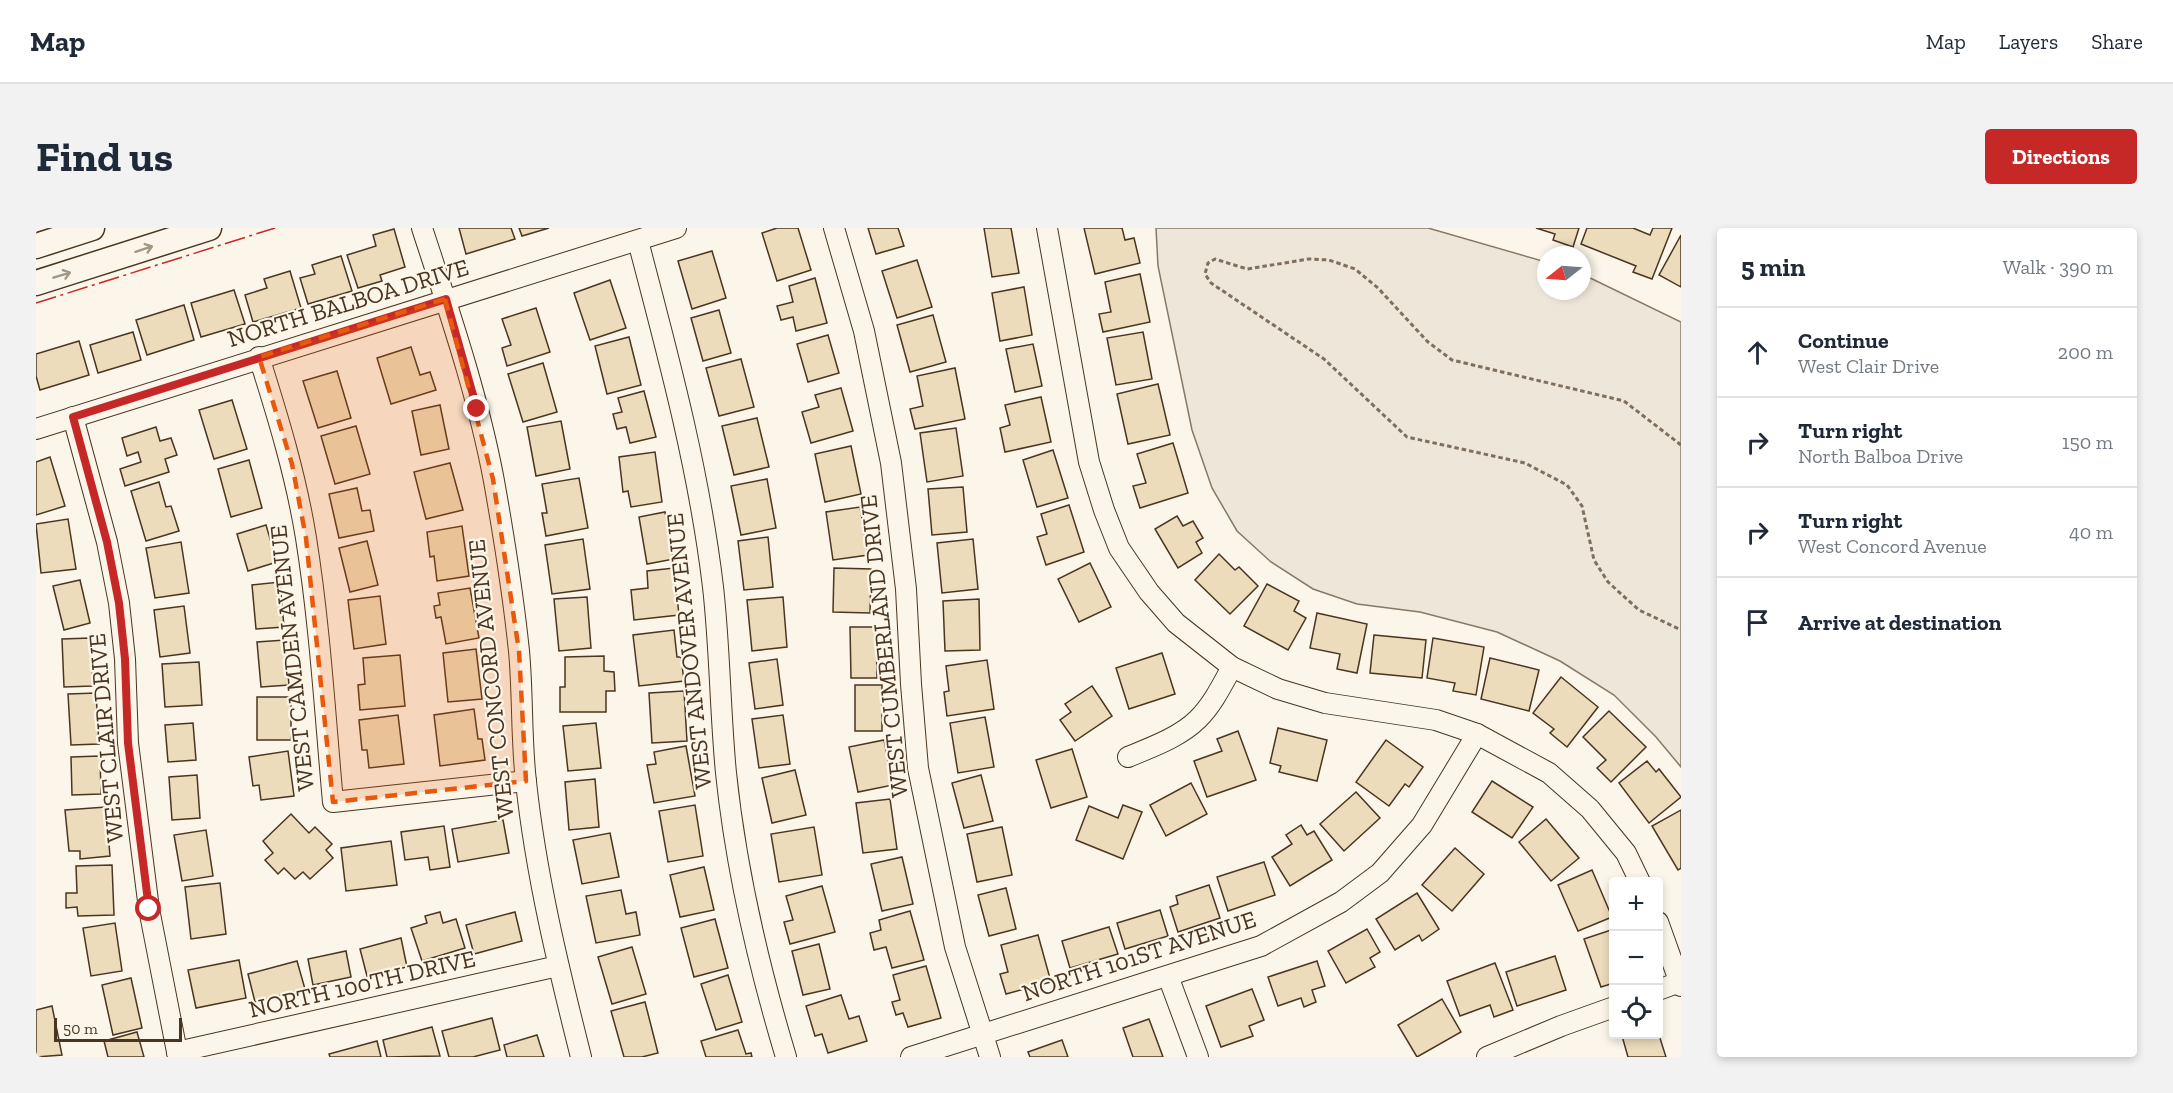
<!DOCTYPE html>
<html lang="en">
<head>
<meta charset="utf-8">
<style>
	:root { --surface:#fff; --page:#f2f2f3; --text:#1f2937; --muted:#747a83; --line:#e0e1e3; --accent:#c62828 }
	body { margin:0; font-family:"Zilla Slab",serif; background:var(--page); color:var(--text) }
	.controls { position:absolute; right:18px; bottom:18px; display:grid; overflow:hidden; border-radius:6px; box-shadow:0 3px 9px #0003 }
	.controls button { width:54px; height:54px; display:grid; place-items:center; padding:0; border:0; border-bottom:2px solid var(--line); background:var(--surface); color:var(--text); font:30px sans-serif }
	.compass { position:absolute; left:1501px; top:18px; width:54px; height:54px; border-radius:50%; background:var(--surface); box-shadow:0 3px 9px #0003; rotate:253deg }
	.scale { position:absolute; left:18px; bottom:15px; width:128px; box-sizing:border-box; padding-left:6px; border:3px solid #4a3520; border-top:0; font-size:16px; line-height:21px; white-space:nowrap; color:#4a3520; -webkit-text-stroke:4px #fbf6e9; paint-order:stroke }
	.stop { position:absolute; width:18px; height:18px; margin:-14px; border:4px solid #c62828; border-radius:50%; background:#fff }
	.stop.end { background:#c62828; border-color:#fff; box-shadow:0 2px 6px #0008 }
	.list { margin:0; padding:0; list-style:none }
	h2 { display:flex; justify-content:space-between; align-items:center; height:78px; margin:0; padding:0 24px; font-size:26px }
	h2 small { font-size:20px; font-weight:400; color:var(--muted) }
	.list li { display:grid; grid-template-columns:39px 1fr auto; gap:18px; align-items:center; box-sizing:border-box; height:90px; padding:0 24px; border-top:2px solid var(--line) }
	.list b { display:block; font-size:22px; white-space:nowrap }
	.list p { margin:0; font-size:20px; white-space:nowrap; color:var(--muted) }
	.list em { font-size:20px; font-style:normal; color:var(--muted) }
	.icon { flex:none; width:33px; height:33px; fill:none; stroke:currentColor; stroke-width:2; stroke-linecap:round; stroke-linejoin:round }
	.map { position:relative; flex:none; width:1645px; height:829px; overflow:hidden; border-radius:6px }
	header { display:flex; align-items:center; gap:36px; box-sizing:border-box; height:84px; padding:0 30px; background:var(--surface); border-bottom:2px solid var(--line) }
	header strong { font-size:28px }
	nav { display:flex; gap:33px; margin-inline-start:auto; font-size:21px }
	.intro { display:flex; align-items:center; justify-content:space-between; box-sizing:border-box; height:144px; padding:0 36px }
	h1 { margin:0; font-size:42px }
	.button { padding:15px 27px; border-radius:6px; background:var(--accent); color:#fff; font-size:21px; font-weight:700 }
	main { display:flex; gap:36px; padding:0 36px }
	aside { flex:1; background:var(--surface); border-radius:6px; box-shadow:0 3px 9px #0003 }
	.map>svg:first-child { display:block }
	.green { fill:#ede6d9; stroke:#887966; stroke-width:1.5 }
	.building { fill:#ecdcbc; stroke:#4a3520; stroke-width:1.5 }
	.lines { fill:none; stroke-linecap:round; stroke-linejoin:round }
	.minor-casing { stroke:#4a3520; stroke-width:22 }
	.major-casing { stroke:#4a3520; stroke-width:27 }
	.path { stroke:#7f6f5c; stroke-width:3; stroke-dasharray:4.5 3; stroke-linecap:butt }
	.minor { stroke:#fbf6e9; stroke-width:20 }
	.major { stroke:#fbf6e9; stroke-width:24 }
	.power { stroke:#c62828; stroke-width:1.5; stroke-dasharray:21 4.5 3 4.5; stroke-linecap:butt }
	.oneway { stroke:#a29684 }
	.route { stroke:#c62828; stroke-width:8 }
	.marked { fill:#e8590c; fill-opacity:0.2; stroke:#e8590c; stroke-width:4.5; stroke-dasharray:12 8; stroke-linejoin:round }
	.labels { text-anchor:middle; stroke-width:4.5; stroke-linejoin:round; paint-order:stroke }
	.street-label { font-size:24px; fill:#4a3520; stroke:#fbf6e9 }
</style>
</head>
<body>
<header>
<strong>Map</strong>
<nav><a>Map</a><a>Layers</a><a>Share</a></nav>
</header>
<div class="intro"><h1>Find us</h1><a class="button">Directions</a></div>
<main>
<div class="map">
<svg width="1645" height="829" viewBox="0 0 1645 829">
	<rect width="100%" height="100%" fill="#fbf6e9"/>
	<!-- green -->
	<polygon class="green" points="1120,0 1392,0 1510,34 1510,63 1546,63 1546,46 1645,94 1645,539 1620,509 1578,467 1524,433 1461,404 1384,384 1321,376 1277,361 1235,334 1201,303 1176,260 1156,202 1122,38"/>
	<!-- building -->
	<g class="building">
		<polygon points="423,0 475,0 479,11 430,26"/>
		<polygon points="483,0 513,0 486,8"/>
		<polygon points="741,0 762,0 775,42 741,53 726,5"/>
		<polygon points="832,0 862,0 868,18 840,26"/>
		<polygon points="948,0 975,0 983,45 956,49"/>
		<polygon points="1048,0 1086,0 1089,12 1098,10 1104,35 1059,46"/>
		<polygon points="1500,0 1543,0 1537,19 1517,12 1519,6"/>
		<polygon points="1551,0 1597,0 1614,7 1617,0 1636,0 1616,51 1597,44 1600,38 1545,16"/>
		<polygon points="358,1 369,39 344,47 346,53 322,60 311,27 340,18 337,7"/>
		<polygon points="1645,7 1645,59 1623,47"/>
		<polygon points="676,23 690,70 656,81 642,33"/>
		<polygon points="305,28 316,63 272,76 264,50 279,46 276,37"/>
		<polygon points="881,32 896,79 861,90 846,43"/>
		<polygon points="254,43 265,80 217,94 209,67 231,60 228,51"/>
		<polygon points="1104,46 1114,94 1067,104 1063,86 1075,84 1069,54"/>
		<polygon points="779,50 791,95 760,103 757,89 745,92 741,78 757,74 753,58"/>
		<polygon points="574,52 590,100 554,112 538,65"/>
		<polygon points="988,59 996,107 964,113 956,65"/>
		<polygon points="198,62 209,96 165,109 155,75"/>
		<polygon points="148,77 158,112 111,127 100,92"/>
		<polygon points="500,80 514,124 471,138 466,120 475,117 466,91"/>
		<polygon points="683,82 695,125 667,133 655,90"/>
		<polygon points="897,87 910,134 874,144 861,97"/>
		<polygon points="97,104 105,132 62,145 54,117"/>
		<polygon points="1107,104 1116,151 1080,157 1071,110"/>
		<polygon points="792,107 803,145 772,154 761,116"/>
		<polygon points="593,109 605,157 571,166 559,118"/>
		<polygon points="43,113 53,147 4,162 0,148 0,126"/>
		<polygon points="997,116 1006,158 979,164 970,121"/>
		<polygon points="375,119 384,147 394,144 400,162 355,176 341,130"/>
		<polygon points="705,131 718,179 683,188 670,140"/>
		<polygon points="507,135 521,184 487,194 472,146"/>
		<polygon points="919,140 929,191 879,201 874,181 887,178 881,148"/>
		<polygon points="301,143 315,190 282,200 267,153"/>
		<polygon points="1122,156 1134,207 1092,216 1081,166"/>
		<polygon points="805,160 817,203 775,215 766,184 783,179 779,167"/>
		<polygon points="608,163 620,209 594,215 590,199 581,201 577,186 586,184 582,170"/>
		<polygon points="1005,169 1015,214 969,224 964,200 974,197 969,177"/>
		<polygon points="196,172 211,221 178,231 163,182"/>
		<polygon points="404,177 413,221 385,227 376,183"/>
		<polygon points="721,190 733,239 698,247 686,198"/>
		<polygon points="525,193 534,241 500,248 491,199"/>
		<polygon points="320,198 334,246 299,256 285,208"/>
		<polygon points="120,199 124,213 135,210 141,227 129,231 133,244 89,258 84,241 105,234 102,224 91,228 86,210"/>
		<polygon points="920,200 927,248 891,254 884,205"/>
		<polygon points="1137,215 1152,265 1104,280 1097,258 1110,255 1101,226"/>
		<polygon points="815,218 825,266 789,274 779,226"/>
		<polygon points="1017,222 1032,270 1001,279 987,232"/>
		<polygon points="619,224 626,274 595,279 592,263 587,264 583,229"/>
		<polygon points="14,229 29,278 0,287 0,234"/>
		<polygon points="213,232 226,280 195,289 182,241"/>
		<polygon points="414,235 427,282 390,291 378,244"/>
		<polygon points="543,250 552,300 510,308 506,285 511,285 506,256"/>
		<polygon points="731,251 740,300 705,307 695,258"/>
		<polygon points="123,254 130,279 135,278 143,303 110,313 95,263"/>
		<polygon points="927,259 931,304 896,307 892,261"/>
		<polygon points="321,260 326,283 334,282 338,303 303,310 293,266"/>
		<polygon points="1033,277 1048,324 1010,337 1001,309 1011,306 1005,286"/>
		<polygon points="824,279 832,327 797,332 790,284"/>
		<polygon points="629,284 638,331 611,336 603,289"/>
		<polygon points="1141,288 1147,298 1157,293 1167,310 1160,314 1166,325 1142,340 1119,301"/>
		<polygon points="32,291 40,341 5,345 0,296"/>
		<polygon points="230,297 241,334 212,343 201,306"/>
		<polygon points="426,298 433,348 401,353 398,328 394,329 391,304"/>
		<polygon points="732,309 737,359 708,362 702,313"/>
		<polygon points="547,311 554,361 516,366 509,317"/>
		<polygon points="937,311 942,361 906,365 901,315"/>
		<polygon points="331,313 342,357 314,364 303,320"/>
		<polygon points="145,314 153,365 119,370 110,320"/>
		<polygon points="1183,326 1199,342 1203,339 1222,358 1194,386 1159,352"/>
		<polygon points="1054,335 1075,379 1043,394 1022,351"/>
		<polygon points="638,340 643,387 598,392 595,362 612,360 611,343"/>
		<polygon points="798,340 835,341 834,385 797,384"/>
		<polygon points="44,352 54,395 28,402 17,358"/>
		<polygon points="244,354 248,399 220,401 216,357"/>
		<polygon points="1231,356 1263,373 1258,383 1270,390 1252,422 1208,398"/>
		<polygon points="434,360 443,410 410,416 405,389 400,390 398,378 404,377 402,365"/>
		<polygon points="344,368 350,416 318,421 312,372"/>
		<polygon points="551,369 555,420 523,423 518,371"/>
		<polygon points="747,369 751,419 716,423 711,372"/>
		<polygon points="943,371 944,422 909,423 907,373"/>
		<polygon points="148,378 154,425 124,429 118,382"/>
		<polygon points="1281,385 1331,396 1321,445 1301,441 1304,426 1274,420"/>
		<polygon points="814,399 840,399 841,450 815,450"/>
		<polygon points="638,402 641,429 645,429 648,453 603,458 597,407"/>
		<polygon points="1338,407 1390,412 1386,450 1334,445"/>
		<polygon points="55,410 57,458 28,459 26,411"/>
		<polygon points="1397,410 1448,419 1440,467 1417,463 1419,455 1391,450"/>
		<polygon points="249,412 253,457 225,459 221,414"/>
		<polygon points="440,421 446,471 412,474 407,425"/>
		<polygon points="1126,425 1139,466 1093,481 1080,440"/>
		<polygon points="364,427 369,478 324,482 322,457 329,456 327,430"/>
		<polygon points="568,428 568,443 578,444 579,463 570,463 570,484 524,484 524,459 529,459 529,429"/>
		<polygon points="1454,430 1503,442 1493,483 1445,471"/>
		<polygon points="741,431 747,477 719,481 713,435"/>
		<polygon points="951,432 958,481 911,488 908,464 913,463 910,438"/>
		<polygon points="163,434 166,477 129,479 126,436"/>
		<polygon points="1525,449 1562,479 1531,519 1514,505 1518,501 1497,485"/>
		<rect x="819" y="457" width="27" height="46"/>
		<polygon points="1056,458 1076,488 1039,513 1024,492 1035,484 1029,476"/>
		<polygon points="648,463 651,513 616,515 613,465"/>
		<polygon points="60,465 63,516 35,517 32,466"/>
		<rect x="221" y="469" width="34" height="43"/>
		<polygon points="438,481 442,511 446,511 449,532 404,538 398,487"/>
		<polygon points="1573,483 1610,519 1575,554 1561,540 1570,532 1547,509"/>
		<polygon points="362,487 368,536 333,540 331,522 326,522 323,492"/>
		<polygon points="747,487 754,536 723,540 716,491"/>
		<polygon points="949,489 958,539 922,545 914,495"/>
		<polygon points="157,495 160,532 132,534 129,497"/>
		<polygon points="560,495 565,540 532,543 527,498"/>
		<polygon points="1242,500 1291,512 1281,553 1243,544 1245,538 1234,535"/>
		<polygon points="1202,503 1220,552 1171,569 1158,533 1186,523 1181,511"/>
		<polygon points="848,512 857,557 822,564 813,519"/>
		<polygon points="1350,512 1387,539 1373,559 1369,556 1353,578 1320,554"/>
		<polygon points="650,518 659,568 618,575 611,537 620,536 618,524"/>
		<polygon points="1036,521 1051,569 1015,580 1000,532"/>
		<polygon points="252,523 258,568 225,572 223,557 217,558 213,529"/>
		<polygon points="64,528 65,566 36,567 35,529"/>
		<polygon points="1611,533 1620,544 1623,541 1645,569 1613,595 1583,555"/>
		<polygon points="759,542 770,587 736,595 726,550"/>
		<polygon points="161,547 164,590 136,592 133,549"/>
		<polygon points="945,547 957,593 928,600 916,555"/>
		<polygon points="559,551 563,599 533,602 529,554"/>
		<polygon points="1456,553 1497,579 1476,610 1436,584"/>
		<polygon points="1155,555 1171,586 1130,608 1114,577"/>
		<polygon points="1320,564 1344,590 1308,623 1284,596"/>
		<polygon points="854,571 861,621 827,625 820,575"/>
		<polygon points="659,577 667,628 632,634 623,583"/>
		<polygon points="1087,577 1106,584 1087,631 1040,612 1053,578 1082,590"/>
		<polygon points="70,579 74,628 44,631 44,623 33,623 29,582"/>
		<polygon points="1645,582 1645,640 1642,642 1616,598"/>
		<polygon points="255,586 273,605 279,599 296,616 290,622 297,630 274,651 267,644 259,651 248,640 242,646 229,632 237,625 227,613"/>
		<polygon points="1510,591 1543,630 1515,653 1483,614"/>
		<polygon points="467,592 473,625 422,634 416,601"/>
		<polygon points="1265,597 1271,607 1278,603 1296,632 1254,658 1236,629 1256,616 1250,607"/>
		<polygon points="408,598 414,639 394,642 392,629 369,632 365,604"/>
		<polygon points="778,599 786,647 743,654 735,606"/>
		<polygon points="966,599 976,647 941,654 931,606"/>
		<polygon points="170,602 177,648 146,653 138,607"/>
		<polygon points="574,605 583,649 546,656 537,612"/>
		<polygon points="355,613 361,657 310,663 305,620"/>
		<polygon points="1419,620 1448,646 1416,683 1386,657"/>
		<polygon points="866,629 877,676 846,683 835,636"/>
		<polygon points="1228,634 1239,667 1192,683 1181,649"/>
		<polygon points="76,637 78,687 42,688 41,679 30,680 30,665 41,665 40,638"/>
		<polygon points="668,639 678,682 644,689 634,647"/>
		<polygon points="1556,642 1576,689 1542,703 1522,657"/>
		<polygon points="184,655 190,706 155,711 149,659"/>
		<polygon points="1173,657 1184,690 1142,704 1134,679 1142,676 1140,668"/>
		<polygon points="786,658 799,704 754,716 748,694 757,692 750,668"/>
		<polygon points="970,660 980,701 953,708 942,667"/>
		<polygon points="585,662 590,686 600,684 604,707 560,715 550,668"/>
		<polygon points="1381,665 1403,701 1386,713 1383,707 1359,722 1340,691"/>
		<polygon points="1124,682 1132,708 1089,721 1081,695"/>
		<polygon points="874,683 888,732 856,740 850,719 838,722 834,705 845,702 843,692"/>
		<polygon points="404,684 407,695 420,691 429,720 386,733 375,700 391,695 389,688"/>
		<polygon points="479,684 486,713 438,726 430,697"/>
		<polygon points="679,691 692,740 658,749 645,700"/>
		<polygon points="79,695 86,743 55,748 47,700"/>
		<polygon points="1073,699 1082,726 1034,740 1026,713"/>
		<polygon points="1331,701 1344,724 1334,730 1339,739 1310,755 1292,723"/>
		<polygon points="1578,701 1578,755 1565,759 1548,711"/>
		<polygon points="1002,707 1015,754 970,766 964,746 972,744 965,717"/>
		<polygon points="365,710 371,739 331,748 324,721"/>
		<polygon points="783,716 794,761 767,767 756,723"/>
		<polygon points="596,719 610,766 576,776 562,729"/>
		<polygon points="310,723 315,749 277,757 272,731"/>
		<polygon points="1519,728 1530,762 1481,778 1470,744"/>
		<polygon points="203,732 210,770 160,780 152,742"/>
		<polygon points="261,733 269,761 219,774 212,746"/>
		<polygon points="1281,733 1289,758 1276,762 1280,774 1268,779 1265,770 1242,778 1232,749"/>
		<polygon points="1459,735 1477,782 1458,789 1454,777 1424,788 1411,753"/>
		<polygon points="890,738 905,790 872,799 867,785 860,787 856,774 864,772 857,747"/>
		<polygon points="692,747 706,794 680,802 665,756"/>
		<polygon points="95,750 106,800 77,807 66,757"/>
		<polygon points="1216,761 1228,792 1213,798 1217,808 1185,819 1170,778"/>
		<polygon points="805,767 813,791 823,788 831,813 792,825 786,806 779,808 770,778"/>
		<polygon points="1406,771 1425,804 1381,829 1362,797"/>
		<polygon points="609,774 622,825 606,829 588,829 575,783"/>
		<polygon points="16,778 26,827 0,829 0,782"/>
		<polygon points="456,790 464,822 437,829 413,829 406,803"/>
		<polygon points="1113,791 1127,829 1097,829 1087,800"/>
		<polygon points="396,799 404,828 351,829 347,812"/>
		<polygon points="702,802 710,826 715,825 716,829 670,829 665,813"/>
		<polygon points="101,804 108,829 72,829 68,813"/>
		<polygon points="1622,804 1630,829 1592,829 1586,808 1622,806"/>
		<polygon points="501,807 508,829 471,829 468,817"/>
		<polygon points="1026,812 1032,829 994,829 992,824"/>
		<polygon points="341,813 345,829 294,829 293,826"/>
	</g>
	<g class="lines">
		<defs>
			<g id="minor">
				<path d="M386,0C413,83 442,167 458,253C468,309 477,366 483,423C487,466 485,510 490,554C500,647 522,738 545,829"/>
				<polyline points="798,0 828,103 855,235 870,361 875,456 882,540 919,719 954,829"/>
				<polyline points="1011,0 1053,234 1068,282 1083,320 1113,364 1140,395 1196,439 1242,461 1289,475 1400,492 1441,506 1513,545 1554,581 1590,625 1604,654"/>
				<path d="M602,13C632,127 663,241 677,359C684,420 684,483 690,545C700,641 722,736 750,829"/>
				<path d="M223,129C242,189 260,248 270,310C284,398 289,486 297,574L490,553"/>
				<polyline points="37,189 71,314 83,375 89,431 92,515 113,681 142,829"/>
				<polyline points="0,201 640,0"/>
				<path d="M1092,529C1116,519 1144,509 1162,491C1177,476 1186,457 1196,439"/>
				<polyline points="1622,694 1645,758"/>
				<polyline points="1132,748 1162,829"/>
				<polyline points="1622,762 1644,754"/>
				<polyline points="141,824 522,738"/>
				<polyline points="875,829 1225,718 1305,674 1344,645 1386,597 1441,506"/>
				<polyline points="1451,829 1525,798 1578,779"/>
			</g>
			<g id="major">
				<polyline points="0,18 56,0"/>
				<polyline points="0,55 173,0"/>
			</g>
		</defs>
		<!-- minor casing -->
		<use href="#minor" class="minor-casing"/>
		<!-- major casing -->
		<use href="#major" class="major-casing"/>
		<!-- path -->
		<polyline class="path" points="1645,217 1588,173 1416,132 1392,114 1342,60 1319,41 1293,32 1273,31 1211,41 1179,31 1172,35 1169,46 1175,55 1288,131 1371,209 1489,235 1531,257 1546,278 1558,332 1572,354 1603,382 1645,402"/>
		<!-- minor -->
		<use href="#minor" class="minor"/>
		<!-- major -->
		<use href="#major" class="major"/>
		<!-- power -->
		<polyline class="power" points="0,75 239,0"/>
	</g>
	<!-- one-way arrows -->
	<defs><path id="oneway-shaft" d="M-6 0H5M1.5-3L5.5 0L1.5 3" fill="none" stroke-width="1.6" stroke-linecap="round" stroke-linejoin="round" transform="scale(1.5)"/></defs>
	<g class="oneway">
		<use href="#oneway-shaft" transform="translate(108 21) rotate(-18)"/>
		<use href="#oneway-shaft" transform="translate(26 47) rotate(-17)"/>
	</g>
	<g class="lines">
		<!-- route -->
		<polyline class="route" points="113,681 92,515 89,431 83,375 71,314 37,189 410,71 441,181"/>
	</g>
	<!-- marked area -->
	<path class="marked" d="M409,71L457,251L483,423L490,553L297,574L270,310L256,236L223,129Z"/>
	<g class="labels">
		<!-- street labels -->
		<g class="street-label">
			<text transform="translate(312 75) rotate(-17)" y="8">NORTH BALBOA DRIVE</text>
			<text transform="translate(848 418) rotate(-96)" y="8">WEST CUMBERLAND DRIVE</text>
			<text transform="translate(653 423) rotate(-96)" y="8">WEST ANDOVER AVENUE</text>
			<text transform="translate(256 430) rotate(-96)" y="8">WEST CAMDEN AVENUE</text>
			<text transform="translate(455 451) rotate(-96)" y="8">WEST CONCORD AVENUE</text>
			<text transform="translate(70 510) rotate(-95)" y="8">WEST CLAIR DRIVE</text>
			<text transform="translate(1103 728) rotate(-18)" y="8">NORTH 101ST AVENUE</text>
			<text transform="translate(326 756) rotate(-13)" y="8">NORTH 100TH DRIVE</text>
		</g>
	</g>
</svg>
<div class="controls">
<button>+</button>
<button>−</button>
<button><svg class="icon" aria-label="locate" viewBox="0 0 24 24"><circle cx="12" cy="12" r="6"/><path d="M12 2v4M12 18v4M2 12h4M18 12h4"/></svg></button>
</div>
<svg class="compass" viewBox="-18 -18 36 36"><path d="M0-13l5 13h-10z" fill="#e53935"/><path d="M0 13l5-13h-10z" fill="#747a83"/></svg>
<div class="scale">50 m</div>
<div class="stop" style="left:113px;top:681px"></div>
<div class="stop end" style="left:441px;top:181px"></div>
</div>
<aside>
<h2>5 min<small>Walk · 390 m</small></h2>
<ul class="list">
<li><svg class="icon" aria-label="ahead" viewBox="0 0 24 24"><path d="M12 20V5M6 11l6-6 6 6"/></svg><div><b>Continue</b><p>West Clair Drive</p></div><em>200 m</em></li>
<li><svg class="icon" aria-label="right" viewBox="0 0 24 24"><path d="M7 20v-9h11M14 6l5 5-5 5"/></svg><div><b>Turn right</b><p>North Balboa Drive</p></div><em>150 m</em></li>
<li><svg class="icon" aria-label="right" viewBox="0 0 24 24"><path d="M7 20v-9h11M14 6l5 5-5 5"/></svg><div><b>Turn right</b><p>West Concord Avenue</p></div><em>40 m</em></li>
<li><svg class="icon" aria-label="arrive" viewBox="0 0 24 24"><path d="M6 21V4h12l-3 4 3 4H6"/></svg><div><b>Arrive at destination</b></div></li>
</ul>
</aside>
</main>
</body>
</html>
